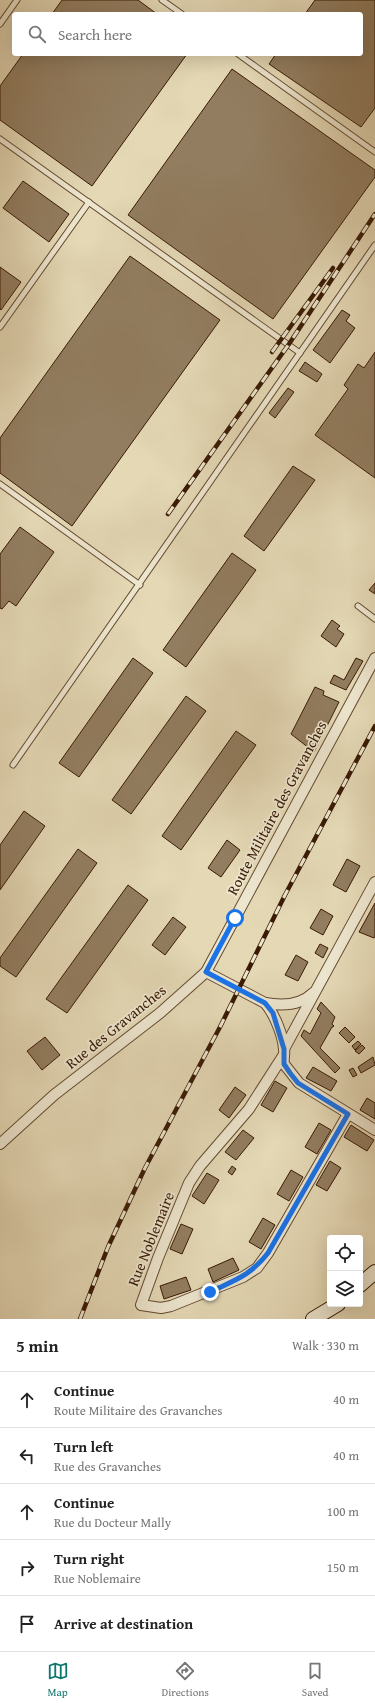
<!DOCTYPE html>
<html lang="en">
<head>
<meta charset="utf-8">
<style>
	:root { --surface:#fff; --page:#f6f6f6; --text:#222; --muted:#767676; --line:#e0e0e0; --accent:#0f766e }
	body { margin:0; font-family:"Gentium Book Plus",serif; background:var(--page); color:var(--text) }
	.controls { position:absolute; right:12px; bottom:12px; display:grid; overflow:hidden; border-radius:4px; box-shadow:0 4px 16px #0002 }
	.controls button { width:36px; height:36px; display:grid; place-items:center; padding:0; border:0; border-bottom:1px solid var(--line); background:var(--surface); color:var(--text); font:20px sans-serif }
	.stop { position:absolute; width:12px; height:12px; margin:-9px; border:3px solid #1a73e8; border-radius:50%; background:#fff }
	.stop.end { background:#1a73e8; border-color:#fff; box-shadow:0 1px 4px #0008 }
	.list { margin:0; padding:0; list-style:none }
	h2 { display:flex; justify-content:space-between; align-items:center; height:52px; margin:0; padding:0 16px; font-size:17px }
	h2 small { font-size:13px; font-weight:400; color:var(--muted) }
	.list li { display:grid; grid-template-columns:26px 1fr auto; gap:12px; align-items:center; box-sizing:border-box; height:56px; padding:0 16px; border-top:1px solid var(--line) }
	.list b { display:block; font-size:15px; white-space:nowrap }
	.list p { margin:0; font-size:13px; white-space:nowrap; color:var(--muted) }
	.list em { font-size:13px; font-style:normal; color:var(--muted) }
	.icon { flex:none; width:22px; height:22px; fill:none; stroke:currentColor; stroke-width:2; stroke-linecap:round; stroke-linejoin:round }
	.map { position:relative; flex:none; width:375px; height:1319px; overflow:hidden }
	.search { position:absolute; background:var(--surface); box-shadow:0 4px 16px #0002; left:12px; right:12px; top:12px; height:44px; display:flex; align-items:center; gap:10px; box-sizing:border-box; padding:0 14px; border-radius:4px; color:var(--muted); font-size:15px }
	.sheet { height:332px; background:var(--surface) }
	nav { display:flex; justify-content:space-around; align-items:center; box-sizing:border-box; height:56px; border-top:1px solid var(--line); background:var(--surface); font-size:11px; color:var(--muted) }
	nav a { display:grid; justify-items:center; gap:2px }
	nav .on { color:var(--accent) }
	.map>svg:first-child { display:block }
	.building { fill:#927d60; stroke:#391a04 }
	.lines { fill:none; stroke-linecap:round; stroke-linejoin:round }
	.service-casing { stroke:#644a30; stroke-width:7 }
	.minor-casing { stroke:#644a30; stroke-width:12 }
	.secondary-casing { stroke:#391a04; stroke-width:16 }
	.service { stroke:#ede6cf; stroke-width:5 }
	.minor { stroke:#ede6cf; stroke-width:10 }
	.secondary { stroke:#ede6cf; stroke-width:14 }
	.rail-casing { stroke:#391a04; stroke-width:4.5 }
	.rail { stroke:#ede6cf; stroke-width:3; stroke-dasharray:9; stroke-linecap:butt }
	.route { stroke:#1a73e8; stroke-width:5 }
	.labels { text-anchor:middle; stroke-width:3.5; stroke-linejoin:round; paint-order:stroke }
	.street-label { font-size:15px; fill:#391a04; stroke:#ede6cf }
</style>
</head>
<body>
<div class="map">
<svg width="375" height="1319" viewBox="0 0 375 1319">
	<rect width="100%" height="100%" fill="#e4d8b5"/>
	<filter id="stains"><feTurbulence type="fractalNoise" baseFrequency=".005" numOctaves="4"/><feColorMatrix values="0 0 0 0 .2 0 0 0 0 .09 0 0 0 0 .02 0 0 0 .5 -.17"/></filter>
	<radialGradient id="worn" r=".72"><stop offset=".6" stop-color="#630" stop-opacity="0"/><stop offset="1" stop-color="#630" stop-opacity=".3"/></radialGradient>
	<!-- building -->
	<g class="building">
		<polygon points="62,0 138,0 157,14 52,14"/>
		<polygon points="315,0 375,0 375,108 361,127 269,64 276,54 361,54 361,14 305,14"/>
		<polygon points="23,54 187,54 92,186 0,120 0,86"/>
		<polygon points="232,69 375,170 375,177 273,319 128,215"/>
		<polygon points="23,181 69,214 49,242 3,208"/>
		<polygon points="130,256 220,320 72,526 0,473 0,438"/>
		<polygon points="0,267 21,282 1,310 0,309"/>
		<polygon points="342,310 350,315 346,321 355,328 330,363 313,350"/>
		<polygon points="375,352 375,478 315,435 348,389 344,385 358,364 364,368"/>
		<polygon points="305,362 322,374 317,382 299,371"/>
		<polygon points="288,388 294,392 275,418 269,413"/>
		<polygon points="293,466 315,480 264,551 244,536"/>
		<polygon points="20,527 54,552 16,606 9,601 2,609 0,608 0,554"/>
		<polygon points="232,553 256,570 186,667 163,650"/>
		<polygon points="375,583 375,594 369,590"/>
		<polygon points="332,620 340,626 337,629 344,634 336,647 321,636"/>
		<polygon points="133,658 153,673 79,777 59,763"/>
		<polygon points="356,658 363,661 346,690 330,683 334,675 344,680"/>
		<polygon points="315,687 324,691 323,695 339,702 314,752 291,734"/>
		<polygon points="186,696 206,711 131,814 112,800"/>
		<polygon points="236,731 256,745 181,850 162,836"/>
		<polygon points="24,811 45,826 0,890 0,845"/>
		<polygon points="227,840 240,850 221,877 208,868"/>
		<polygon points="78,849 97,863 16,977 0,966 0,958"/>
		<polygon points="347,859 360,866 346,892 333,885"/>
		<polygon points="128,885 148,900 67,1013 46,999"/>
		<polygon points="375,903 375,936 374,938 359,932"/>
		<polygon points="321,909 333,916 323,935 310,928"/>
		<polygon points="173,917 186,927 165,955 152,945"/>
		<polygon points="320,944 328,948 323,958 315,953"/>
		<polygon points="296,955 308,962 298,981 285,975"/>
		<polygon points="321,1002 335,1017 332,1024 334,1026 333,1027 332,1027 320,1048 340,1068 335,1073 301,1036 304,1030 310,1034 321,1013 317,1009"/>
		<polygon points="345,1027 355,1037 349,1043 339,1033"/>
		<polygon points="45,1037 60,1055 42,1070 27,1051"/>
		<polygon points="358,1041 361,1044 355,1050 352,1046"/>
		<polygon points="362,1045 365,1048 359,1054 355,1051"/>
		<polygon points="373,1057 375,1065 361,1073 358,1067"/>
		<polygon points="313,1067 337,1081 331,1091 306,1078"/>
		<polygon points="353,1068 357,1075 353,1077 349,1070"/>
		<polygon points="275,1081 287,1088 273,1112 261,1105"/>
		<polygon points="235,1087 246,1095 229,1118 219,1110"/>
		<polygon points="367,1098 375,1103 375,1119 360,1110"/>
		<polygon points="319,1123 331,1130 317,1154 305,1147"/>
		<polygon points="351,1125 374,1140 367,1151 344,1137"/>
		<polygon points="243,1130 254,1138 236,1160 225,1152"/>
		<polygon points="330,1161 341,1168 327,1191 316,1185"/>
		<polygon points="232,1166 236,1169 232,1175 228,1172"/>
		<polygon points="291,1170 303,1177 289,1201 277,1194"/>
		<polygon points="207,1173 219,1180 204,1204 192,1196"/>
		<polygon points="263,1218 275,1225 261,1249 249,1242"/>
		<polygon points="181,1224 193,1229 182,1254 170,1249"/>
		<polygon points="233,1258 239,1270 213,1282 208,1269"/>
		<polygon points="186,1277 191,1290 164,1299 160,1286"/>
	</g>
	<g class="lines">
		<defs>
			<g id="service">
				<polyline points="162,0 182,14"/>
				<polyline points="0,24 17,0"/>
				<polyline points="238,54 375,152"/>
				<polyline points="0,139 300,353"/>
				<polyline points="0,327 89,202"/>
				<polyline points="0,484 140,585"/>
				<polyline points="358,606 375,619"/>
				<polyline points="13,765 375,245"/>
			</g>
			<g id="minor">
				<polyline points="206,972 375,658"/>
				<path d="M265,1003C282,1006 300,1006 313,993"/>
				<polyline points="284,1049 375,882"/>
				<polyline points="283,1056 249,1109 200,1166 189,1183 158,1258 141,1305 161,1308 171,1306 243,1277 257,1268 268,1253 348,1114"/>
				<path d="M0,1144L54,1095L160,1013L206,972L265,1003C274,1013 283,1035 284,1049C285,1054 283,1059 284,1064L299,1083L375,1130"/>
			</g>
			<g id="secondary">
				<polyline points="360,1285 375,1272"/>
				<polyline points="313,1319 338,1304"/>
			</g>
		</defs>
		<!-- service casing -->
		<use href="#service" class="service-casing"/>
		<!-- minor casing -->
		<use href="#minor" class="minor-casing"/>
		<!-- secondary casing -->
		<use href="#secondary" class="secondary-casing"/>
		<!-- service -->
		<use href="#service" class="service"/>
		<!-- minor -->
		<use href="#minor" class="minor"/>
		<!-- secondary -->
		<use href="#secondary" class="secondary"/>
		<defs>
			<g id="rail">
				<polyline points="272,352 333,268"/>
				<polyline points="168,514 289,344 375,214"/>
				<polyline points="80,1319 108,1247 145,1168 220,1027 285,895 375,726"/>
			</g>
		</defs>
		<!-- rail casing -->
		<use href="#rail" class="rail-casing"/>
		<!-- rail -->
		<use href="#rail" class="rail"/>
	</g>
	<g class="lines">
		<!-- route -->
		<path class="route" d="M210,1292C235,1280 250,1276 268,1253L348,1114L298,1083L290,1073L284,1064V1049L276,1023L273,1013L265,1003L206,972L235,918"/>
	</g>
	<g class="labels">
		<!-- street labels -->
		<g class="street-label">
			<text transform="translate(277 808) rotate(-62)" y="5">Route Militaire des Gravanches</text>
			<text transform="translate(116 1027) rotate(-39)" y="5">Rue des Gravanches</text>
			<text transform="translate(151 1239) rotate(-68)" y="5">Rue Noblemaire</text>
		</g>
	</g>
	<rect width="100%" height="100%" filter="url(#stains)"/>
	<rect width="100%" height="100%" fill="url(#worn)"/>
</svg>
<div class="controls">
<button><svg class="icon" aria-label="locate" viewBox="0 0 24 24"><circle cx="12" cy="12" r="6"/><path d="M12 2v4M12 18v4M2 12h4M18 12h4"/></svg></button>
<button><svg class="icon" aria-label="layers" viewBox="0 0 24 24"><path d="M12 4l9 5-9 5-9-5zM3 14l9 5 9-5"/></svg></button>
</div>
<div class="stop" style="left:235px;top:918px"></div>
<div class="stop end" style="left:210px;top:1292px"></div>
<div class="search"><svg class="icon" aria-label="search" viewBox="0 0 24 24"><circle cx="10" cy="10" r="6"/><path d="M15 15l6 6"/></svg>Search here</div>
</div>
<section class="sheet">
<h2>5 min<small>Walk · 330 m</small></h2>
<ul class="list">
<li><svg class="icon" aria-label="ahead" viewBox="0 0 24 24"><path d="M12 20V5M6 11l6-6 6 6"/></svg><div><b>Continue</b><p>Route Militaire des Gravanches</p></div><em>40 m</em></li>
<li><svg class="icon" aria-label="left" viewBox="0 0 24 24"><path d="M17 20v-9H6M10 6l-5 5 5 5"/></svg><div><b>Turn left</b><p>Rue des Gravanches</p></div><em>40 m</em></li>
<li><svg class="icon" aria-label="ahead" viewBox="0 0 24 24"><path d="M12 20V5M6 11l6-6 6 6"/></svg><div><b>Continue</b><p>Rue du Docteur Mally</p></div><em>100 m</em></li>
<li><svg class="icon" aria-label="right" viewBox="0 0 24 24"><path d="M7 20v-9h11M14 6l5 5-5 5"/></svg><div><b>Turn right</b><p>Rue Noblemaire</p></div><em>150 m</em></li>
<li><svg class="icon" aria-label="arrive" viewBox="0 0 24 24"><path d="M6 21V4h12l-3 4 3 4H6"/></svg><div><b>Arrive at destination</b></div></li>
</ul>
</section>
<nav>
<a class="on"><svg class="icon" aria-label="map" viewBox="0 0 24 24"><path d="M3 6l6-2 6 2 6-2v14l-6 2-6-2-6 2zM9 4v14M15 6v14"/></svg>Map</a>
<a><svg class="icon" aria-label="directions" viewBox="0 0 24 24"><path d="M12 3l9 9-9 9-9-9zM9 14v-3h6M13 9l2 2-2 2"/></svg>Directions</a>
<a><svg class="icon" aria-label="saved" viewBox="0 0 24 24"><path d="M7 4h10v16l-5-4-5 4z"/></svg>Saved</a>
</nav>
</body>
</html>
